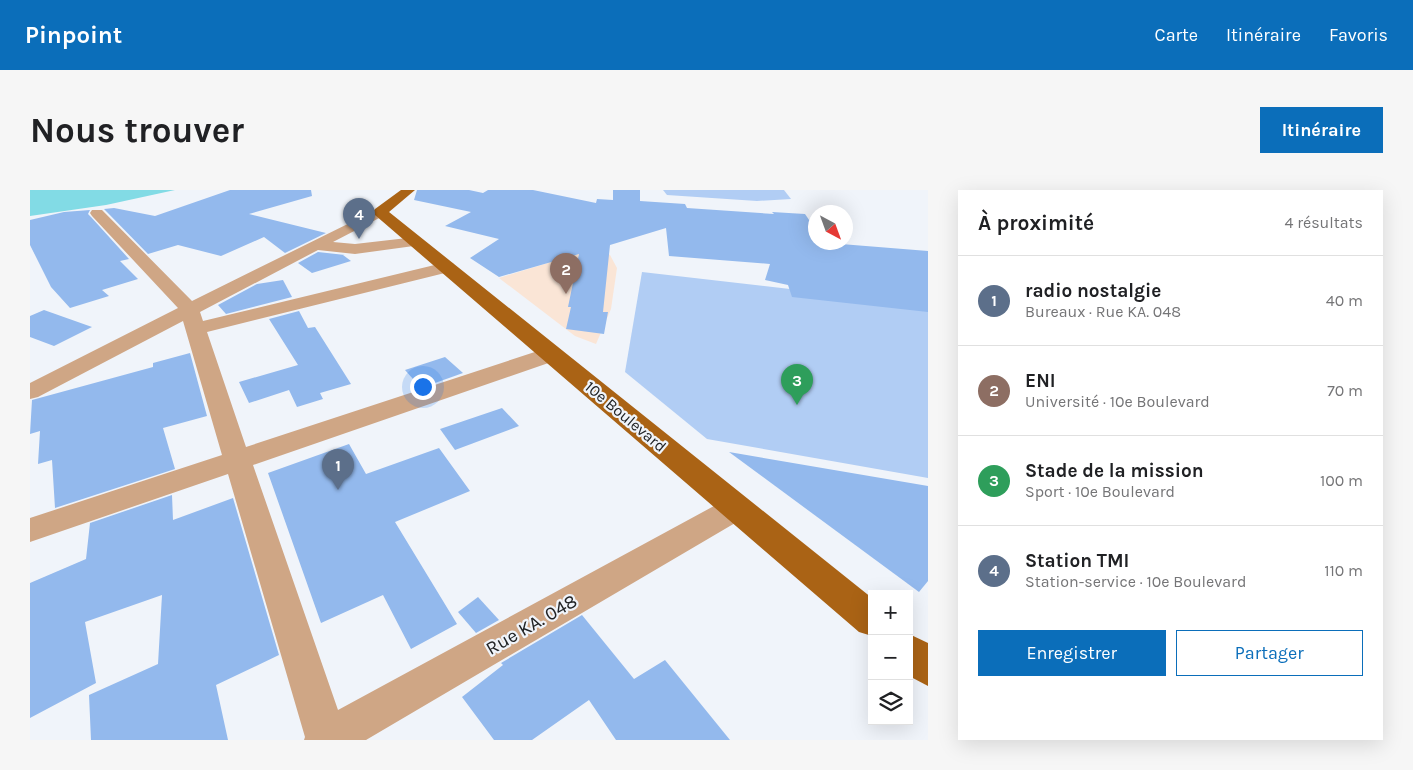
<!DOCTYPE html>
<html lang="fr">
<head>
<meta charset="utf-8">
<style>
	:root { --surface:#fff; --page:#f6f6f6; --text:#202124; --muted:#757577; --line:#e0e0e0; --accent:#0b6eba }
	body { margin:0; font-family:Karla,sans-serif; background:var(--page); color:var(--text) }
	.controls { position:absolute; right:15px; bottom:15px; display:grid; overflow:hidden; border-radius:0px; box-shadow:0 5px 20px #0002 }
	.controls button { width:45px; height:45px; display:grid; place-items:center; padding:0; border:0; border-bottom:1px solid var(--line); background:var(--surface); color:var(--text); font:25px sans-serif }
	.compass { position:absolute; left:778px; top:15px; width:45px; height:45px; border-radius:50%; background:var(--surface); box-shadow:0 5px 20px #0002; rotate:139deg }
	.you { position:absolute; left:392px; top:196px; width:18px; height:18px; margin:-12px; border:4px solid #fff; border-radius:50%; background:#1a73e8; box-shadow:0 0 0 8px #1a73e833 }
	.badge { display:grid; place-items:center; width:32px; height:32px; border-radius:50%; background:var(--accent); color:#fff; font-size:16px; font-weight:700 }
	.pin { position:absolute; translate:-50% -41px; filter:drop-shadow(0 1px 2px #0008) }
	.pin::after { content:''; position:absolute; top:26px; width:18px; height:15px; background:inherit; clip-path:polygon(0 0,100% 0,50% 100%) }
	.list { margin:0; padding:0; list-style:none }
	h2 { display:flex; justify-content:space-between; align-items:center; height:65px; margin:0; padding:0 20px; font-size:21px }
	h2 small { font-size:16px; font-weight:400; color:var(--muted) }
	.list li { display:grid; grid-template-columns:32px 1fr auto; gap:15px; align-items:center; box-sizing:border-box; height:90px; padding:0 20px; border-top:1px solid var(--line) }
	.list b { display:block; font-size:19px; white-space:nowrap }
	.list p { margin:0; font-size:16px; white-space:nowrap; color:var(--muted) }
	.list em { font-size:16px; font-style:normal; color:var(--muted) }
	.actions { display:flex; gap:10px; padding:15px 20px }
	.actions a { flex:1; padding:11px 0; border:1px solid var(--accent); border-radius:0px; text-align:center; font-size:18px; color:var(--accent) }
	.actions .main { background:var(--accent); color:#fff }
	.icon { flex:none; width:28px; height:28px; fill:none; stroke:currentColor; stroke-width:2; stroke-linecap:round; stroke-linejoin:round }
	.map { position:relative; flex:none; width:898px; height:550px; overflow:hidden; border-radius:0px }
	header { display:flex; align-items:center; gap:30px; box-sizing:border-box; height:70px; padding:0 25px; background:var(--accent); color:#fff }
	header strong { font-size:24px }
	nav { display:flex; gap:28px; margin-inline-start:auto; font-size:18px }
	.intro { display:flex; align-items:center; justify-content:space-between; box-sizing:border-box; height:120px; padding:0 30px }
	h1 { margin:0; font-size:35px }
	.button { padding:12px 22px; border-radius:0px; background:var(--accent); color:#fff; font-size:18px; font-weight:700 }
	main { display:flex; gap:30px; padding:0 30px }
	aside { flex:1; background:var(--surface); border-radius:0px; box-shadow:0 5px 20px #0002 }
	.map>svg:first-child { display:block }
	.education { fill:#fae5d6 }
	.green { fill:#b1cdf4 }
	.water { fill:#82dbe5 }
	.building { fill:#93b9ed }
	.lines { fill:none; stroke-linecap:round; stroke-linejoin:round }
	.minor { fill:#cfa685; fill-rule:evenodd }
	.major { fill:#aa6315; fill-rule:evenodd }
	.labels { text-anchor:middle; stroke-width:4.5; stroke-linejoin:round; paint-order:stroke }
	.street-label { font-size:16px; fill:#212325; stroke:#f0f4fa }
	.near-street-label { font-size:19px; fill:#212325; stroke:#f0f4fa }
</style>
</head>
<body>
<header>
<strong>Pinpoint</strong>
<nav><a>Carte</a><a>Itinéraire</a><a>Favoris</a></nav>
</header>
<div class="intro"><h1>Nous trouver</h1><a class="button">Itinéraire</a></div>
<main>
<div class="map">
<svg width="898" height="550" viewBox="0 0 898 550">
	<rect width="100%" height="100%" fill="#f0f4fa"/>
	<!-- education -->
	<polygon class="education" points="570,57 580,65 587,78 581,119 566,154 545,146 469,88"/>
	<!-- green -->
	<g class="green">
		<polygon points="633,0 754,0 761,9 727,11 637,5"/>
		<polygon points="612,82 898,115 898,288 677,249 595,182"/>
	</g>
	<!-- water -->
	<polygon class="water" points="0,0 145,0 76,15 0,26"/>
	<!-- building -->
	<g class="building">
		<polygon points="200,0 281,0 282,6 219,24 296,43 255,63 234,47 191,66 148,55 118,64 74,19 84,18 125,26"/>
		<polygon points="387,0 439,0 453,3 458,0 503,0 566,13 567,9 583,10 583,0 610,0 610,11 655,14 657,18 744,24 742,22 775,24 786,40 786,52 898,61 898,122 762,107 758,95 735,90 740,74 639,66 636,38 580,55 573,122 578,122 574,144 536,139 541,117 538,117 549,64 469,87 440,68 469,49 415,36 441,22 384,10"/>
		<polygon points="60,20 58,24 61,27 99,69 90,71 108,89 72,100 79,106 40,118 21,97 0,55 0,30 34,22"/>
		<polygon points="288,62 315,65 313,65 321,71 282,83 268,73"/>
		<polygon points="253,90 262,107 196,124 188,115 227,94"/>
		<polygon points="14,120 62,137 24,156 0,147 0,126"/>
		<polygon points="269,121 278,138 285,137 321,194 290,203 293,209 267,217 259,200 219,213 209,192 268,175 239,129"/>
		<polygon points="160,163 177,226 133,238 145,279 25,318 22,270 8,274 10,241 0,244 2,210 123,177 123,173"/>
		<polygon points="415,167 433,183 391,198 375,180"/>
		<polygon points="472,218 489,236 425,260 410,239"/>
		<polygon points="319,254 336,284 409,258 440,301 365,332 427,434 381,459 353,405 291,433 238,283"/>
		<polygon points="699,262 898,296 898,391 889,402"/>
		<polygon points="142,305 143,330 203,308 249,465 186,495 198,550 61,550 59,505 128,474 132,405 55,432 66,493 0,528 0,393 56,369 60,333"/>
		<polygon points="448,407 469,430 446,443 428,422"/>
		<polygon points="552,425 604,489 635,470 700,550 586,550 559,510 502,550 464,550 432,507 473,475 471,473"/>
	</g>
	<g class="lines">
		<!-- minor -->
		<polygon class="minor" points="350,18 355,19 357,22 355,25 303,52 325,54 386,47 391,49 394,52 391,55 325,64 288,60 170,122 173,131 417,72 423,73 425,77 423,81 177,142 216,257 514,159 522,158 530,159 533,164 530,169 223,275 308,520 695,310 706,307 717,310 721,318 717,326 336,550 274,550 275,547 198,284 0,352 0,328 192,265 153,131 8,207 0,209 0,193 148,118 62,26 60,23 62,20 72,20 162,111"/>
		<!-- major -->
		<g class="major">
			<polygon points="371,0 385,0 359,22 842,408 842,446 829,442 345,25 343,22 345,19"/>
			<polygon points="879,444 898,453 898,496 879,486"/>
		</g>
	</g>
	<g class="labels">
		<!-- street labels -->
		<g class="street-label">
			<text transform="translate(596 226) rotate(40)" y="6">10e Boulevard</text>
		</g>
		<!-- near-street labels -->
		<g class="near-street-label">
			<text transform="translate(501 434) rotate(-30)" y="7">Rue KA. 048</text>
		</g>
	</g>
</svg>
<div class="controls">
<button>+</button>
<button>−</button>
<button><svg class="icon" aria-label="layers" viewBox="0 0 24 24"><path d="M12 4l9 5-9 5-9-5zM3 14l9 5 9-5"/></svg></button>
</div>
<svg class="compass" viewBox="-18 -18 36 36"><path d="M0-13l5 13h-10z" fill="#e53935"/><path d="M0 13l5-13h-10z" fill="#757577"/></svg>
<div class="you"></div>
<div class="pin badge" style="left:308px;top:300px;background:#5c6f8a">1</div>
<div class="pin badge" style="left:536px;top:104px;background:#8d6e63">2</div>
<div class="pin badge" style="left:767px;top:215px;background:#2e9e5b">3</div>
<div class="pin badge" style="left:329px;top:49px;background:#5c6f8a">4</div>
</div>
<aside>
<h2>À proximité<small>4 résultats</small></h2>
<ul class="list">
<li><span class="badge" style="background:#5c6f8a">1</span><div><b>radio nostalgie</b><p>Bureaux · Rue KA. 048</p></div><em>40 m</em></li>
<li><span class="badge" style="background:#8d6e63">2</span><div><b>ENI</b><p>Université · 10e Boulevard</p></div><em>70 m</em></li>
<li><span class="badge" style="background:#2e9e5b">3</span><div><b>Stade de la mission</b><p>Sport · 10e Boulevard</p></div><em>100 m</em></li>
<li><span class="badge" style="background:#5c6f8a">4</span><div><b>Station TMI</b><p>Station-service · 10e Boulevard</p></div><em>110 m</em></li>
</ul>
<div class="actions"><a class="main">Enregistrer</a><a>Partager</a></div>
</aside>
</main>
</body>
</html>
